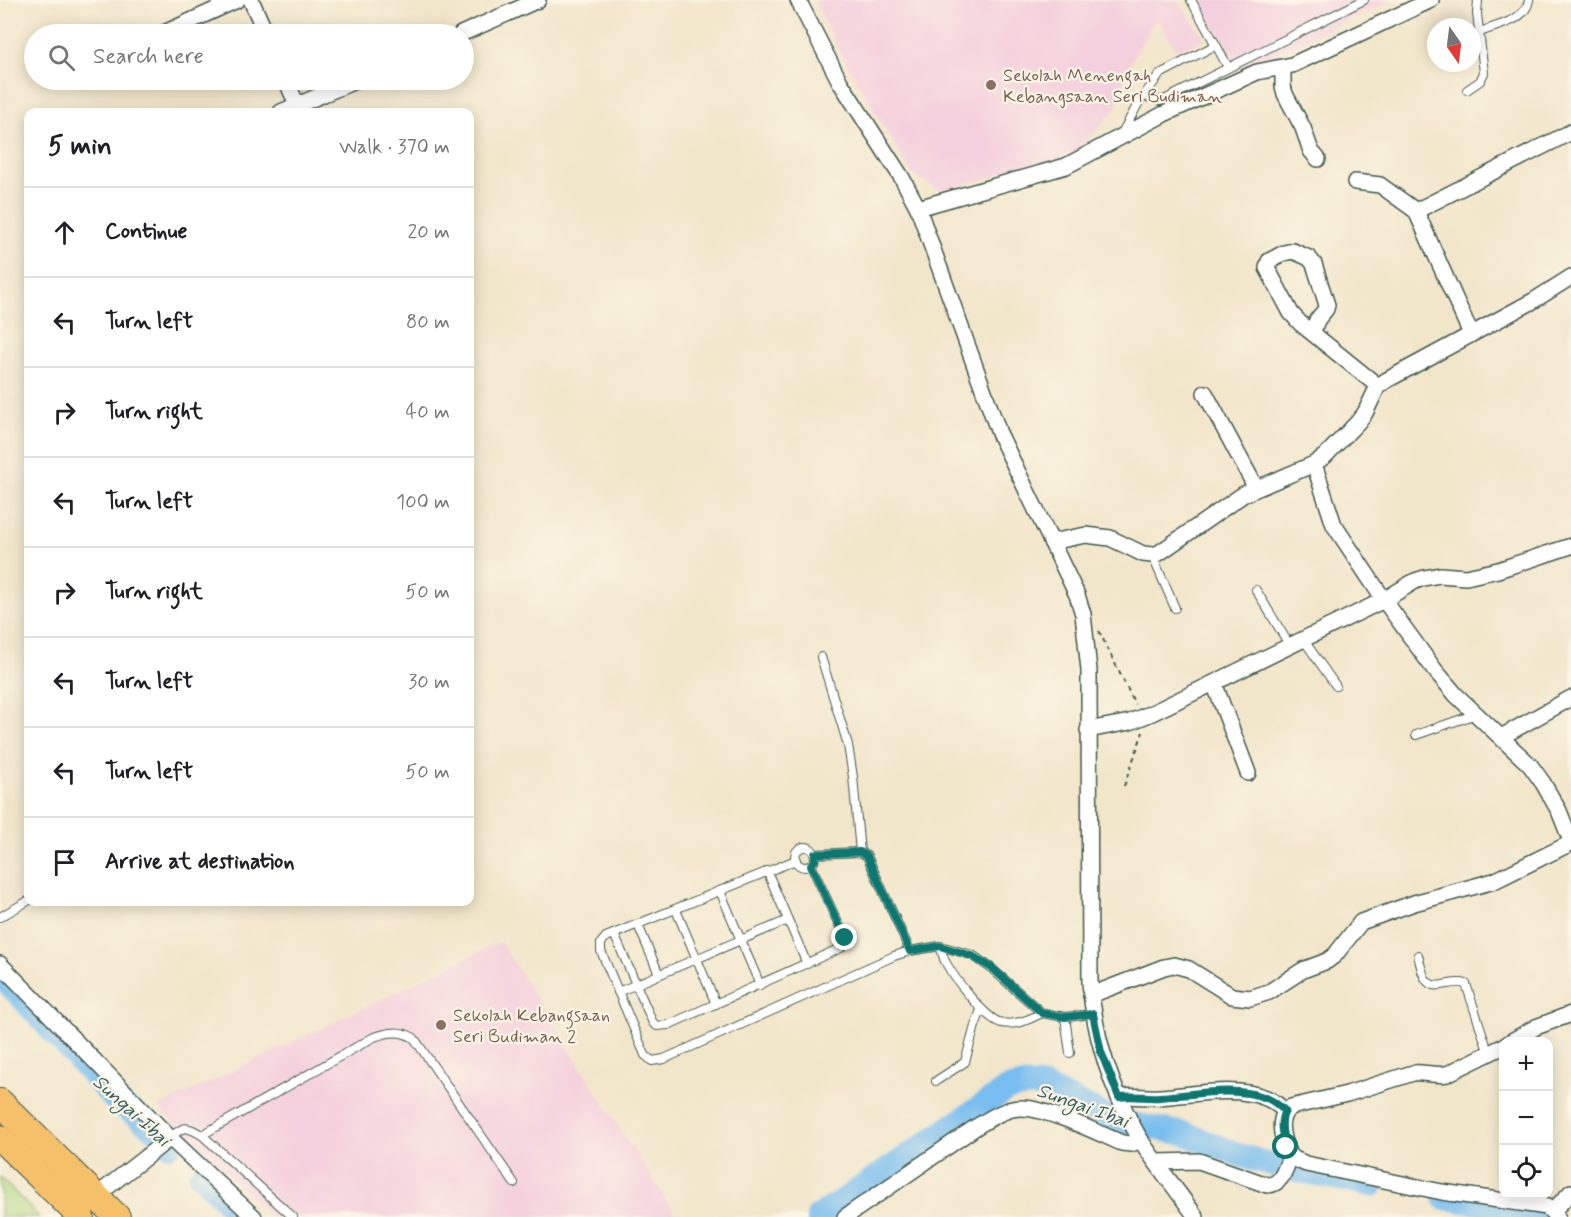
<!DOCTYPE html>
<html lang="en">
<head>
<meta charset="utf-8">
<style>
	:root { --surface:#fff; --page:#f6f6f6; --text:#202124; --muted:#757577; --line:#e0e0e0 }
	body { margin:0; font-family:Mynerve,sans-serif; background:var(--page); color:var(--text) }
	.controls { position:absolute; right:18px; bottom:18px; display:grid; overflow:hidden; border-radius:12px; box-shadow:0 3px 15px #0003 }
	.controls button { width:54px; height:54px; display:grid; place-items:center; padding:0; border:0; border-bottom:2px solid var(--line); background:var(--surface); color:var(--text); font:30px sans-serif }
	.compass { position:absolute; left:1427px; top:18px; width:54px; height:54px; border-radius:50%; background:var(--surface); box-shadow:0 3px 15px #0003; rotate:166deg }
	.stop { position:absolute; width:18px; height:18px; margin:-14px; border:4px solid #0f766e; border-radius:50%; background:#fff }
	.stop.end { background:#0f766e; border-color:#fff; box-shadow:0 2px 6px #0008 }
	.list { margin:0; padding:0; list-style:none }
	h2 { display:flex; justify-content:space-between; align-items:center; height:78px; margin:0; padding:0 24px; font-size:26px }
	h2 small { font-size:20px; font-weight:400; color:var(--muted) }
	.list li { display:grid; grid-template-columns:39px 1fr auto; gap:18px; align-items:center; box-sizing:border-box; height:90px; padding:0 24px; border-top:2px solid var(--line) }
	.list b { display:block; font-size:22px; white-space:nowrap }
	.list em { font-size:20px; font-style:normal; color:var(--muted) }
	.icon { flex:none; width:33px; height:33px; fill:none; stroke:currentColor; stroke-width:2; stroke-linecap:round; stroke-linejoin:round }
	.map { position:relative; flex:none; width:1571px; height:1217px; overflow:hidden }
	.search { position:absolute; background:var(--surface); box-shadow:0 3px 15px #0003; left:24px; top:24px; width:450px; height:66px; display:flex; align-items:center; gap:15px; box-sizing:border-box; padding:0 21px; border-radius:33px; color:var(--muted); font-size:22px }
	.panel { position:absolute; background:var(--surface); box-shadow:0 3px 15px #0003; left:24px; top:108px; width:450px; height:798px; border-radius:12px }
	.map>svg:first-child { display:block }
	.built { fill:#f4cfdd }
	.green { fill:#aed580; stroke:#66895a; stroke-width:1.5 }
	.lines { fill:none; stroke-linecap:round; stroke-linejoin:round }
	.river { stroke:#78bdef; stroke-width:24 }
	.service-casing { stroke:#3f564a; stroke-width:10 }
	.minor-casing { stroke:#3f564a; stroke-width:18 }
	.trunk-casing { stroke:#3f564a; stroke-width:28 }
	.path { stroke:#3f564a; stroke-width:2; stroke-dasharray:4.5 4.5; stroke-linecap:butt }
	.service { stroke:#fff; stroke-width:8 }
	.minor { stroke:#fff; stroke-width:15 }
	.trunk { stroke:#f6c06b; stroke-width:26 }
	.route { stroke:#0f766e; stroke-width:8 }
	.education-dot { fill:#8d6e63; stroke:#fcf5e5; stroke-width:2 }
	.labels { text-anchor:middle; stroke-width:4.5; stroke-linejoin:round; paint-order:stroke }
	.education-label { font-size:18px; fill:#785e54; stroke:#fcf5e5; text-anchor:start }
	.water-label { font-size:20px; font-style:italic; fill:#355d63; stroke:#fcf5e5 }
</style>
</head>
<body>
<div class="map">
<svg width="1571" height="1217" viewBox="0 0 1571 1217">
	<rect width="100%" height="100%" fill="#fcf5e5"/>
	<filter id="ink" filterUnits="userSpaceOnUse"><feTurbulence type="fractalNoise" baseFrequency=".0167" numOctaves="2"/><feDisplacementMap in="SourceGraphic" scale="12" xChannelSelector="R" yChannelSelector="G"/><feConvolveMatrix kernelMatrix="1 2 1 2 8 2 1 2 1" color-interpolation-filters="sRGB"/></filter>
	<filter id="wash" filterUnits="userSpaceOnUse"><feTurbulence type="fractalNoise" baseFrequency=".008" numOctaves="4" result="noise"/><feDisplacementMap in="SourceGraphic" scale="24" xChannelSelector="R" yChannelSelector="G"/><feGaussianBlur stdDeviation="1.35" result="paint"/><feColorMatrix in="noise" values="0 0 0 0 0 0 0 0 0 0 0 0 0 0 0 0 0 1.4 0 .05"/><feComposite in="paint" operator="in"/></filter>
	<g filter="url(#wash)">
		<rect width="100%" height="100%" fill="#f2e6ca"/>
		<!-- built -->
		<g class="built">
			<polygon points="814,0 1177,0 1205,39 1176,51 1157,17 1131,61 1115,110 1073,155 941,191 912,174 838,49"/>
			<polygon points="1197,0 1393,0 1242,68"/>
			<polygon points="500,942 677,1217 271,1217 158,1107"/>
		</g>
		<!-- green -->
		<polygon class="green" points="0,1177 39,1217 0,1217"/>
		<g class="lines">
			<!-- river -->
			<g class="river">
				<polyline points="0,974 116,1101 156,1130 170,1145"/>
				<polyline points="1295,1170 1372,1185"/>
				<polyline points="201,1176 242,1217"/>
				<polyline points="1445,1198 1543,1215"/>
				<path d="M818,1217L1007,1089C1020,1085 1031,1084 1044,1087L1117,1121L1186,1134L1242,1156L1274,1165"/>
			</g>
		</g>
	</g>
	<g filter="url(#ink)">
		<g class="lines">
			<defs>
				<g id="service">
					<polyline points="1191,0 1228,67"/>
					<path d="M1480,32C1497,25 1526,21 1529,0"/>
					<polyline points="1467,90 1480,81 1484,73 1477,14 1478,0"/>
					<polyline points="1144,96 1160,101 1166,99 1364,0"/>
					<polyline points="1121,135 1139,102 1160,74 1216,45"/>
					<polyline points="1152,555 1175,608"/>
					<polyline points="1256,590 1290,646"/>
					<polyline points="1303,639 1336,686"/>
					<polyline points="821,657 848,745 853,777 860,852"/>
					<polyline points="1416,735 1476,714"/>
					<circle cx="805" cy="857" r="10"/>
					<polyline points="815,854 860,852 867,856 910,951"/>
					<polyline points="796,860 606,937 601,943 601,951 645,1055 652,1061 664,1059 894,956 910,951 940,946 972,955 991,968 1042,1013 1065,1017 1093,1014"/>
					<polyline points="767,871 807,964"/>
					<polyline points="720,891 760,985"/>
					<polyline points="676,910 716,1004"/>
					<polyline points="0,917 28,901"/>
					<polyline points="638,925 659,974"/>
					<polyline points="614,934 653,1023 657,1026 668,1025 841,948 845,938 811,865"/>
					<path d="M940,946C942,951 943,958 946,963C954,978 986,1020 1002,1023C1016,1026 1030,1019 1042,1013"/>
					<path d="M1418,955C1420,962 1422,977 1428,982C1437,991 1454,979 1466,984L1489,1054"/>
					<polyline points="618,992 788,920"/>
					<polyline points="1065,1017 1070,1053"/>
					<polyline points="936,1081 965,1062 975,1026 981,1010"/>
					<path d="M202,1135L374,1037C389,1032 400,1030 414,1038L514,1183"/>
					<path d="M170,1138C184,1125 186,1126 202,1135L293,1217"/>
				</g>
				<g id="minor">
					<polyline points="251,0 266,34"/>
					<path d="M798,0L840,82L902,178L918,208L999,433L1077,595L1083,614L1089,670L1090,983C1095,1040 1111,1089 1140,1139C1157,1166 1178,1191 1196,1217"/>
					<polyline points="162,34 237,0"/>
					<polyline points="461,34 538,0"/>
					<polyline points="1283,68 1283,86 1285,94 1303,128 1311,151 1318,159"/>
					<polyline points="286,80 297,105"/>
					<polyline points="281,112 357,80"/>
					<polyline points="1355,182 1380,185 1416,211 1471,334"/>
					<polyline points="918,208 1066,166 1164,114 1257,72 1292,65 1431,0"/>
					<polyline points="1416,211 1571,132"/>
					<polyline points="1313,332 1317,320 1326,309 1327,305 1314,264 1309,258 1293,251 1284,253 1269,261 1267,268 1291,313 1301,324 1378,386"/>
					<polyline points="1205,393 1256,488"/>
					<polyline points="1314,464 1334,525 1384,600 1434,669 1456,695 1530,765 1543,783 1559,811 1571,841"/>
					<polyline points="1051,542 1086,535 1110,538 1143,554 1152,555 1159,553 1244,494 1314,464 1325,456 1357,423 1365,413 1378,386 1387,380 1533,301 1571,277"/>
					<polyline points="1214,683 1248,773"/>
					<polyline points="1088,730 1130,722 1152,713 1384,600 1415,581 1424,578 1440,575 1466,577 1498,570 1571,546"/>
					<polyline points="1501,737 1571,698"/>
					<polyline points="0,964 170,1138"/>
					<polyline points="1091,995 1164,967 1174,965 1189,969 1232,996 1250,998 1269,992 1303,970 1327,961 1335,955 1361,922 1414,903 1494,881 1571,843"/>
					<polyline points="1510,1042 1536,1027 1571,1014"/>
					<path d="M1504,1046L1447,1074C1435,1076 1425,1072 1413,1073L1347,1094L1291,1107C1274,1118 1283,1142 1290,1157L1306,1164L1442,1192L1547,1207L1557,1217"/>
					<path d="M1119,1097C1134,1095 1146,1098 1160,1097C1192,1095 1236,1085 1266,1098C1273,1100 1279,1106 1285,1111"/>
					<path d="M1157,1162L1199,1161L1267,1185C1282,1185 1285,1169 1290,1157"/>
					<polyline points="96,1196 170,1138 254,1217"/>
					<polyline points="1553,1211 1571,1192"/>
					<path d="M845,1217L976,1127C989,1119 1004,1109 1019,1108C1043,1106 1098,1133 1122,1143L1131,1144L1141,1140"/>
				</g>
				<g id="trunk">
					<polyline points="0,1102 117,1217"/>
					<polyline points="0,1138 81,1217"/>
				</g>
			</defs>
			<!-- service casing -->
			<use href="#service" class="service-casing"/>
			<!-- minor casing -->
			<use href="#minor" class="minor-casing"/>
			<!-- trunk casing -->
			<use href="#trunk" class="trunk-casing"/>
			<!-- path -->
			<g class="path">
				<polyline points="1099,631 1135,704"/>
				<polyline points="1124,786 1143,732"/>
			</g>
			<!-- service -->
			<use href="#service" class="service"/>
			<!-- minor -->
			<use href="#minor" class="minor"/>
			<!-- trunk -->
			<use href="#trunk" class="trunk"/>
		</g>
	</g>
	<g class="lines" filter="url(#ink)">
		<!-- route -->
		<path class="route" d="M845,938L811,865L815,860V854L860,852L867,856L910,951L940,946L972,956L992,968L1042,1013L1065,1017L1093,1014L1101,1052L1119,1097C1134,1095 1146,1098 1160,1097C1192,1095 1236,1085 1266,1098C1273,1100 1279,1106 1285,1111C1279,1122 1282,1135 1286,1147"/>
	</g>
	<!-- markers -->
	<g class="education-dot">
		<circle cx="991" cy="85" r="6"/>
		<circle cx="441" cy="1025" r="6"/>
	</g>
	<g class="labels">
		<!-- education labels -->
		<g class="education-label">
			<text x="1003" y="81">Sekolah Menengah<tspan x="1003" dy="21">Kebangsaan Seri Budiman</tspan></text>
			<text x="453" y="1021">Sekolah Kebangsaan<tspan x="453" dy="21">Seri Budiman 2</tspan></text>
		</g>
		<!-- water labels -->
		<g class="water-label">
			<text transform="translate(1083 1105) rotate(20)" y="7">Sungai Ibai</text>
			<text transform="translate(132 1110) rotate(42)" y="7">Sungai Ibai</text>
		</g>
	</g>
</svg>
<div class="controls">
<button>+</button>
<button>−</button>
<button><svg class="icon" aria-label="locate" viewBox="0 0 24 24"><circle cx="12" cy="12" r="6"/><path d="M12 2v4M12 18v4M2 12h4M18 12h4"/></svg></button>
</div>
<svg class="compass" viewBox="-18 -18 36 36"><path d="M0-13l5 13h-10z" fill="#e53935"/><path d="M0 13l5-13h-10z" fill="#757577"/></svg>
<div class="stop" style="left:1286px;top:1147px"></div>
<div class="stop end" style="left:845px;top:938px"></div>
<div class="search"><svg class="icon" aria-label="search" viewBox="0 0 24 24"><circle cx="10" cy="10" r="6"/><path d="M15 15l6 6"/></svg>Search here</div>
<section class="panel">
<h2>5 min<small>Walk · 370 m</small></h2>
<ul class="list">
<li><svg class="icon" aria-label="ahead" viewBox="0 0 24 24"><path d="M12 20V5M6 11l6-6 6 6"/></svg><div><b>Continue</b></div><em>20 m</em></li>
<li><svg class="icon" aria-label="left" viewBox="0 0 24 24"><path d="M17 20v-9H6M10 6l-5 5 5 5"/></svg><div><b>Turn left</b></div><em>80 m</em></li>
<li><svg class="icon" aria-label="right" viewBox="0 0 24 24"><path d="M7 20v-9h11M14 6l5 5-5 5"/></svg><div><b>Turn right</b></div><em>40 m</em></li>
<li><svg class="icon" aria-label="left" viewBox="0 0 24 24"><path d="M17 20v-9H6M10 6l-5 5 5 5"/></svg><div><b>Turn left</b></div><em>100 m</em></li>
<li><svg class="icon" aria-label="right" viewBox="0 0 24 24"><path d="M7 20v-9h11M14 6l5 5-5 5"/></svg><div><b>Turn right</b></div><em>50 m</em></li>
<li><svg class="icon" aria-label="left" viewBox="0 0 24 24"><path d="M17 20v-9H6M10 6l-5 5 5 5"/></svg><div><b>Turn left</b></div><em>30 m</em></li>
<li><svg class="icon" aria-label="left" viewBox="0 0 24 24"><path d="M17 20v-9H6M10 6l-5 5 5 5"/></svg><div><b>Turn left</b></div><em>50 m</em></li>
<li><svg class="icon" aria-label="arrive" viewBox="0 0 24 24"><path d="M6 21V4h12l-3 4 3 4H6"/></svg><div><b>Arrive at destination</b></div></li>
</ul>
</section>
</div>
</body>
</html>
